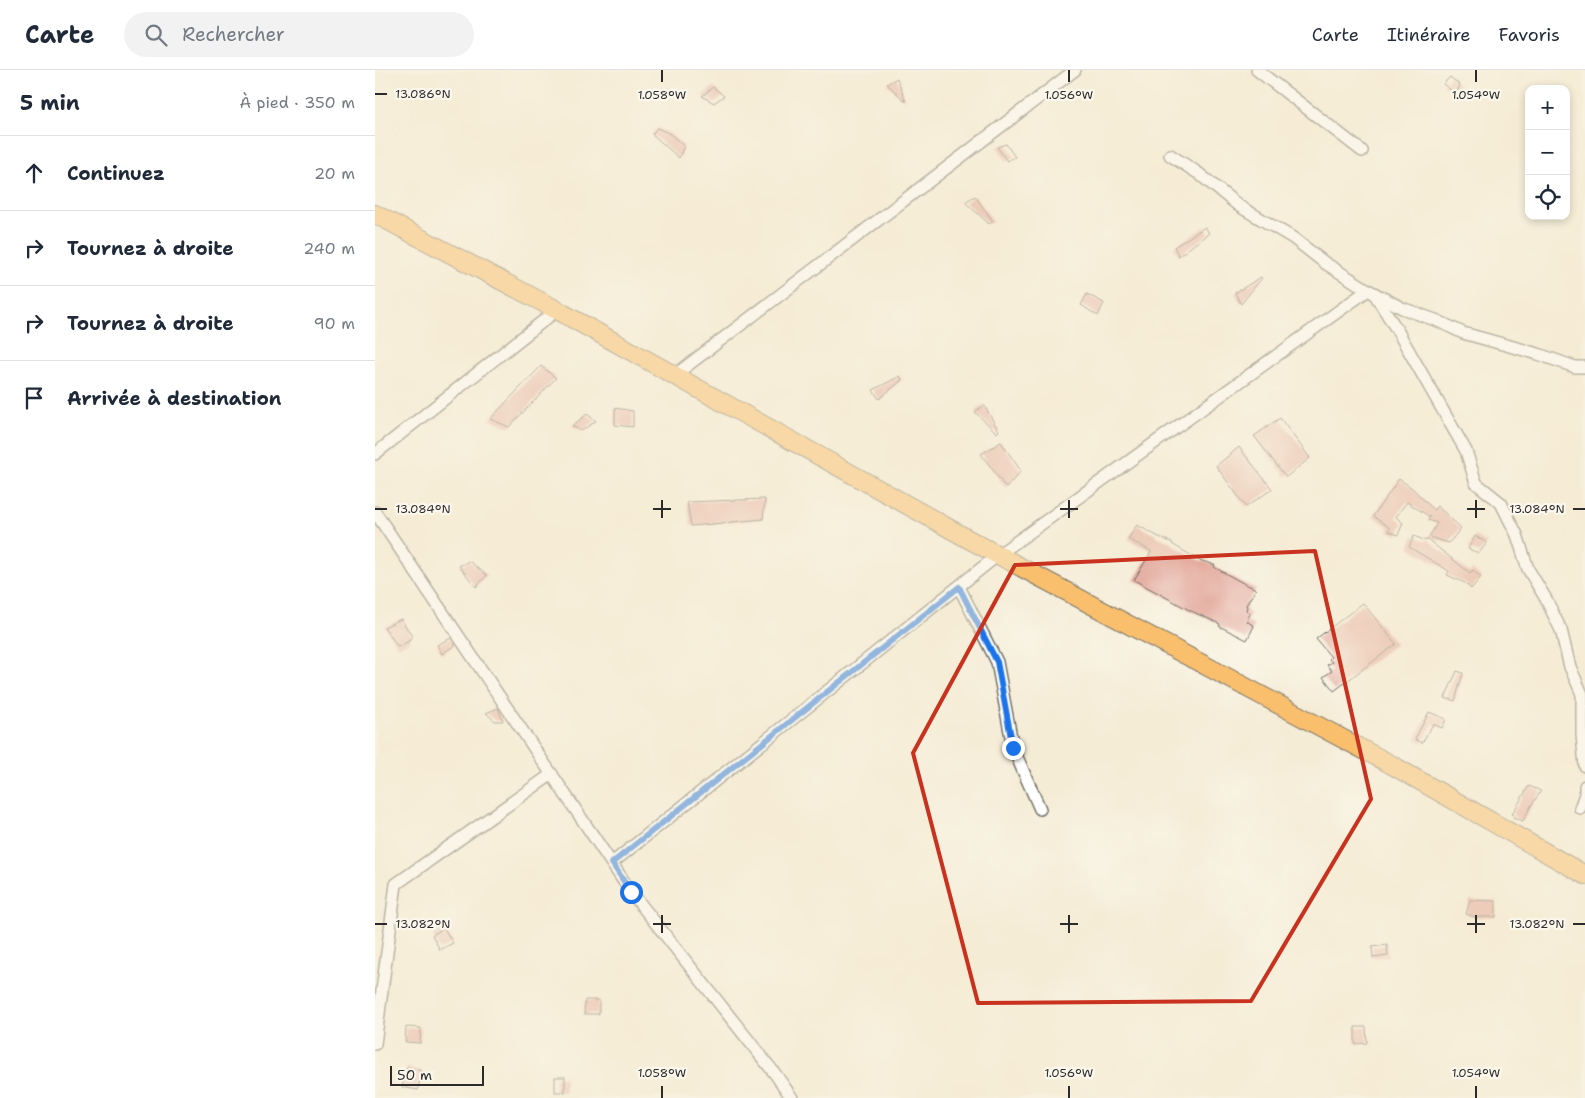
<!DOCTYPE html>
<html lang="fr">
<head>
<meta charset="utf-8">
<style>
	:root { --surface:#fff; --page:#f2f2f3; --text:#1f2937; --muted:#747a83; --line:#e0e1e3 }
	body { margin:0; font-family:"Shantell Sans",sans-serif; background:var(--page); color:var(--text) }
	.controls { position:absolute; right:15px; top:15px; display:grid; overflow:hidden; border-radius:10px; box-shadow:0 2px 8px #0003 }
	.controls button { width:45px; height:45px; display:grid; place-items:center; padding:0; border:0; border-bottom:1px solid var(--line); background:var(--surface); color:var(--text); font:25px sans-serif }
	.scale { position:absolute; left:15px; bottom:12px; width:94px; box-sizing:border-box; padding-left:5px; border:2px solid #2b2b2b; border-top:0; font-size:14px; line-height:18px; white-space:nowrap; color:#2b2b2b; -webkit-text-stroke:4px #fbf7ec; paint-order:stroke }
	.stop { position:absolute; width:15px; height:15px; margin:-11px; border:4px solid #1a73e8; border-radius:50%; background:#fff }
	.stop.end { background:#1a73e8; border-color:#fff; box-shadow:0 1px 5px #0008 }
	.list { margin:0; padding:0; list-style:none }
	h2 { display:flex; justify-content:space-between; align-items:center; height:65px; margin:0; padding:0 20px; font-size:21px }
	h2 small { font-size:16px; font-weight:400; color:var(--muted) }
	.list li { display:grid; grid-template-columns:32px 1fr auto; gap:15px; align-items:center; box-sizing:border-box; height:75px; padding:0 20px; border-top:1px solid var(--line) }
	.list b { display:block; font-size:19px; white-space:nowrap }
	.list em { font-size:16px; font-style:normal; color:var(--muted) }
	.icon { flex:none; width:28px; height:28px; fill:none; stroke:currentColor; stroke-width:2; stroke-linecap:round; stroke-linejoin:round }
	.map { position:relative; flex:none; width:1210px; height:1028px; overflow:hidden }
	header { display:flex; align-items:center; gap:30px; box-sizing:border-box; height:70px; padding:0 25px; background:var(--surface); border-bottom:1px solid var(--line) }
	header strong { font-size:24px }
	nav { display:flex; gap:28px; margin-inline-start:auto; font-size:18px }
	.search { width:350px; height:45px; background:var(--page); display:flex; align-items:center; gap:12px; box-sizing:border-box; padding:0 18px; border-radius:28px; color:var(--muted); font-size:19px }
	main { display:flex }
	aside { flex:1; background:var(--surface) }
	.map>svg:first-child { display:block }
	.building { fill:#e2a498 }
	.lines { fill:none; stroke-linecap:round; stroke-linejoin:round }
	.minor-casing { stroke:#726f67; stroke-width:14 }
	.primary-casing { stroke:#726f67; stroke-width:20 }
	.minor { stroke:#fff; stroke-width:11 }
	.primary { stroke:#f9bf6d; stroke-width:18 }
	.route { stroke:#1a73e8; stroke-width:6 }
	.marked { fill:none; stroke:#c8321e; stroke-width:4; stroke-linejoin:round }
	.ticks { fill:none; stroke:#2b2b2b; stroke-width:2 }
	.ticks-label { font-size:12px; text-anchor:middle; fill:#2b2b2b; stroke:#fbf7ec; stroke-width:4.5; stroke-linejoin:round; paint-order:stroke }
</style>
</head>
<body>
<header>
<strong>Carte</strong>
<div class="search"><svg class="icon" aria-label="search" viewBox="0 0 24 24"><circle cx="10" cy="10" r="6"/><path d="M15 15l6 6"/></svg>Rechercher</div>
<nav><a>Carte</a><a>Itinéraire</a><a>Favoris</a></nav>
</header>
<main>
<aside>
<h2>5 min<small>À pied · 350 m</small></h2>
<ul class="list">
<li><svg class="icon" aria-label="ahead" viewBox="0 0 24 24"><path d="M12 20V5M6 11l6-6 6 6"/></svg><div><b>Continuez</b></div><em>20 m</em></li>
<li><svg class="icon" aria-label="right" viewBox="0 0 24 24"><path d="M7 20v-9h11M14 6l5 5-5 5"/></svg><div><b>Tournez à droite</b></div><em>240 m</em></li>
<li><svg class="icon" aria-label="right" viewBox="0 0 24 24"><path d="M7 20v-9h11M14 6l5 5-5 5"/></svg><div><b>Tournez à droite</b></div><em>90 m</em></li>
<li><svg class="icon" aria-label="arrive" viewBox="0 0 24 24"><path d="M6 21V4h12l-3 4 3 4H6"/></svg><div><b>Arrivée à destination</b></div></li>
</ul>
</aside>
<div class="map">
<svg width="1210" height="1028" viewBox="0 0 1210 1028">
	<rect width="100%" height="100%" fill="#fbf7ec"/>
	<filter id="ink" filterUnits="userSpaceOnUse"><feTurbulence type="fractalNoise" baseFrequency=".02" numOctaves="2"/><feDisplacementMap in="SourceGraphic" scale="10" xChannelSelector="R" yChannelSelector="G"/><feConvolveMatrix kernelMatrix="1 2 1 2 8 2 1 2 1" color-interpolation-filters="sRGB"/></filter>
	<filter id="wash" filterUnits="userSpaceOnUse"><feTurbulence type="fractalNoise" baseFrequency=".0096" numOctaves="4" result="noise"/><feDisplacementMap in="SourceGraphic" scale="20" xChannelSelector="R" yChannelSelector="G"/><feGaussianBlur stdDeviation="1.12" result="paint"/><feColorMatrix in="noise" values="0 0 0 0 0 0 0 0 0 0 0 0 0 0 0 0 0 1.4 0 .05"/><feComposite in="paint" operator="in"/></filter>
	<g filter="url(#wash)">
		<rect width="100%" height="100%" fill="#f5ecd6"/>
		<g id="blocks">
			<!-- building -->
			<g class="building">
				<polygon points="1075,7 1085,15 1081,24 1068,14"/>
				<polygon points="522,8 531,32 512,14"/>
				<polygon points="338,17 349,26 339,33 327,26"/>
				<polygon points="282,58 294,63 309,76 304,88 277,64"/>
				<polygon points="631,74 640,87 632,91 622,77"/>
				<polygon points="600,126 618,151 614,154 590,132"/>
				<polygon points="830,157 834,163 804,186 799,177"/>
				<polygon points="886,207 887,208 866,234 860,223"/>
				<polygon points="712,224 729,233 723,246 706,235"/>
				<polygon points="166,296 181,308 134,357 115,349"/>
				<polygon points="525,306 527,310 504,329 498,320"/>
				<polygon points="609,335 624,361 622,363 600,342"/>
				<polygon points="240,338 258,341 258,357 240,355"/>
				<polygon points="212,344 221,351 206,361 197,356"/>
				<polygon points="905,348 935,388 911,407 879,366"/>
				<polygon points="626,372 646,401 631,418 606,384"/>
				<polygon points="864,377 897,419 871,437 841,396"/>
				<polygon points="1024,409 1037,418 1059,440 1062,436 1086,458 1074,473 1054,467 1062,453 1053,450 1055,447 1032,432 1021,447 1028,453 1023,465 1013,461 1015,458 998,446"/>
				<polygon points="390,429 388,449 316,456 312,432"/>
				<polygon points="762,455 784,467 798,473 797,474 824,490 840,495 839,497 868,513 881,519 871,535 872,537 871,540 875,544 872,551 879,556 872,570 844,556 845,554 816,541 759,510 776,482 776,481 753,469"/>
				<polygon points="1039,466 1051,471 1052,469 1095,503 1097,500 1106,507 1096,519 1090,513 1072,505 1074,501 1034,477"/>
				<polygon points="1100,466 1112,473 1104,483 1093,479"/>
				<polygon points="94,491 112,505 101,517 84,496"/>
				<polygon points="988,533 1021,574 959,621 948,607 957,601 952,595 957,592 954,589 956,587 941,569"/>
				<polygon points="26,549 37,566 34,571 23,577 9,557"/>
				<polygon points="76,568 80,575 67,584 62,575"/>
				<polygon points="1082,601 1088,603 1080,631 1070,628"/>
				<polygon points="123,638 128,651 120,651 111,643"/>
				<polygon points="1054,642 1071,649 1067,658 1058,654 1047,673 1040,669"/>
				<polygon points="1154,716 1166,721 1156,736 1148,751 1138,747 1139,744 1137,744"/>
				<polygon points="1095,830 1121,831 1121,847 1099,847 1091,844"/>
				<polygon points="69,858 78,873 65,880 57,865"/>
				<polygon points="1012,875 1013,886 998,888 997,877"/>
				<polygon points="210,930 224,930 224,944 209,944"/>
				<polygon points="31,957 46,958 45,973 30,972"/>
				<polygon points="980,957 991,957 992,973 980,974"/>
				<polygon points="32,997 47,1001 43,1020 27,1017"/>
				<rect x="180" y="1007" width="10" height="15"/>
			</g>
		</g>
	</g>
	<g filter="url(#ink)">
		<use href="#blocks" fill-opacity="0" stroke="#726f67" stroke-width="1"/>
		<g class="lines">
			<defs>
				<g id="minor">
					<polyline points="882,0 987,81"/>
					<polyline points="795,85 823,103 864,136 918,168 950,193 993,220 1027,238 1063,251 1088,263 1163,284 1200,297 1210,297"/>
					<polyline points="999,223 1022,260 1091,381 1101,413 1126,433 1142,465 1153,499 1171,529 1186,560 1195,597 1207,624 1207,665 1210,696"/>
					<polyline points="300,305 700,0"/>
					<polyline points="0,384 182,240"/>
					<polyline points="0,442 256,822 401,1005 417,1028"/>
					<polyline points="584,517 622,592 638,678 665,739"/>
					<polyline points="1205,738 1210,724 1210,716"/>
					<polyline points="237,793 623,485 993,220"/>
					<polyline points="0,974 21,814 177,704"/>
				</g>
				<polyline id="primary" points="0,144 182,240 595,470 1017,695 1210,805"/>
			</defs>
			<!-- minor casing -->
			<use href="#minor" class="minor-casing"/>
			<!-- primary casing -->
			<use href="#primary" class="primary-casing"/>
			<!-- minor -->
			<use href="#minor" class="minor"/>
			<!-- primary -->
			<use href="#primary" class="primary"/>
		</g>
	</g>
	<g class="lines" filter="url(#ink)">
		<!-- route -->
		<polyline class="route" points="256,822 237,793 584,517 622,592 638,678"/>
	</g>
	<!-- marked area -->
	<path d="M0 0H1210V1028H0ZM940,481L996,729L876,931L603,933L538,683L640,495Z" fill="#f5ecd6" fill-opacity=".55" fill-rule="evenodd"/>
	<path class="marked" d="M940,481L996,729L876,931L603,933L538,683L640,495Z"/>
	<!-- ticks -->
	<path class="ticks" d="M287,0V12M694,0V12M1101,0V12M0,24H12M287,430V448M694,430V448M1101,430V448M0,439H12M278,439H296M685,439H703M1092,439H1110M1198,439H1210M287,845V863M694,845V863M1101,845V863M0,854H12M278,854H296M685,854H703M1092,854H1110M1198,854H1210M287,1016V1028M694,1016V1028M1101,1016V1028"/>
	<g class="ticks-label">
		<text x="48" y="28">13.086°N</text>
		<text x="287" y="29">1.058°W</text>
		<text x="694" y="29">1.056°W</text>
		<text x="1101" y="29">1.054°W</text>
		<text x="48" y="443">13.084°N</text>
		<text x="1162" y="443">13.084°N</text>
		<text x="48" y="858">13.082°N</text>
		<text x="1162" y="858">13.082°N</text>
		<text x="287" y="1007">1.058°W</text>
		<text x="694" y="1007">1.056°W</text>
		<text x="1101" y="1007">1.054°W</text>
	</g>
</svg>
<div class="controls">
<button>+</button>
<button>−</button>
<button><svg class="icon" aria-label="locate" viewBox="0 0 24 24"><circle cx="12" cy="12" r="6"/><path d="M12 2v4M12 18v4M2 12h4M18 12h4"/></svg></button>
</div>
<div class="scale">50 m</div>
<div class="stop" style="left:256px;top:822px"></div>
<div class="stop end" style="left:638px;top:678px"></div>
</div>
</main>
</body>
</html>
